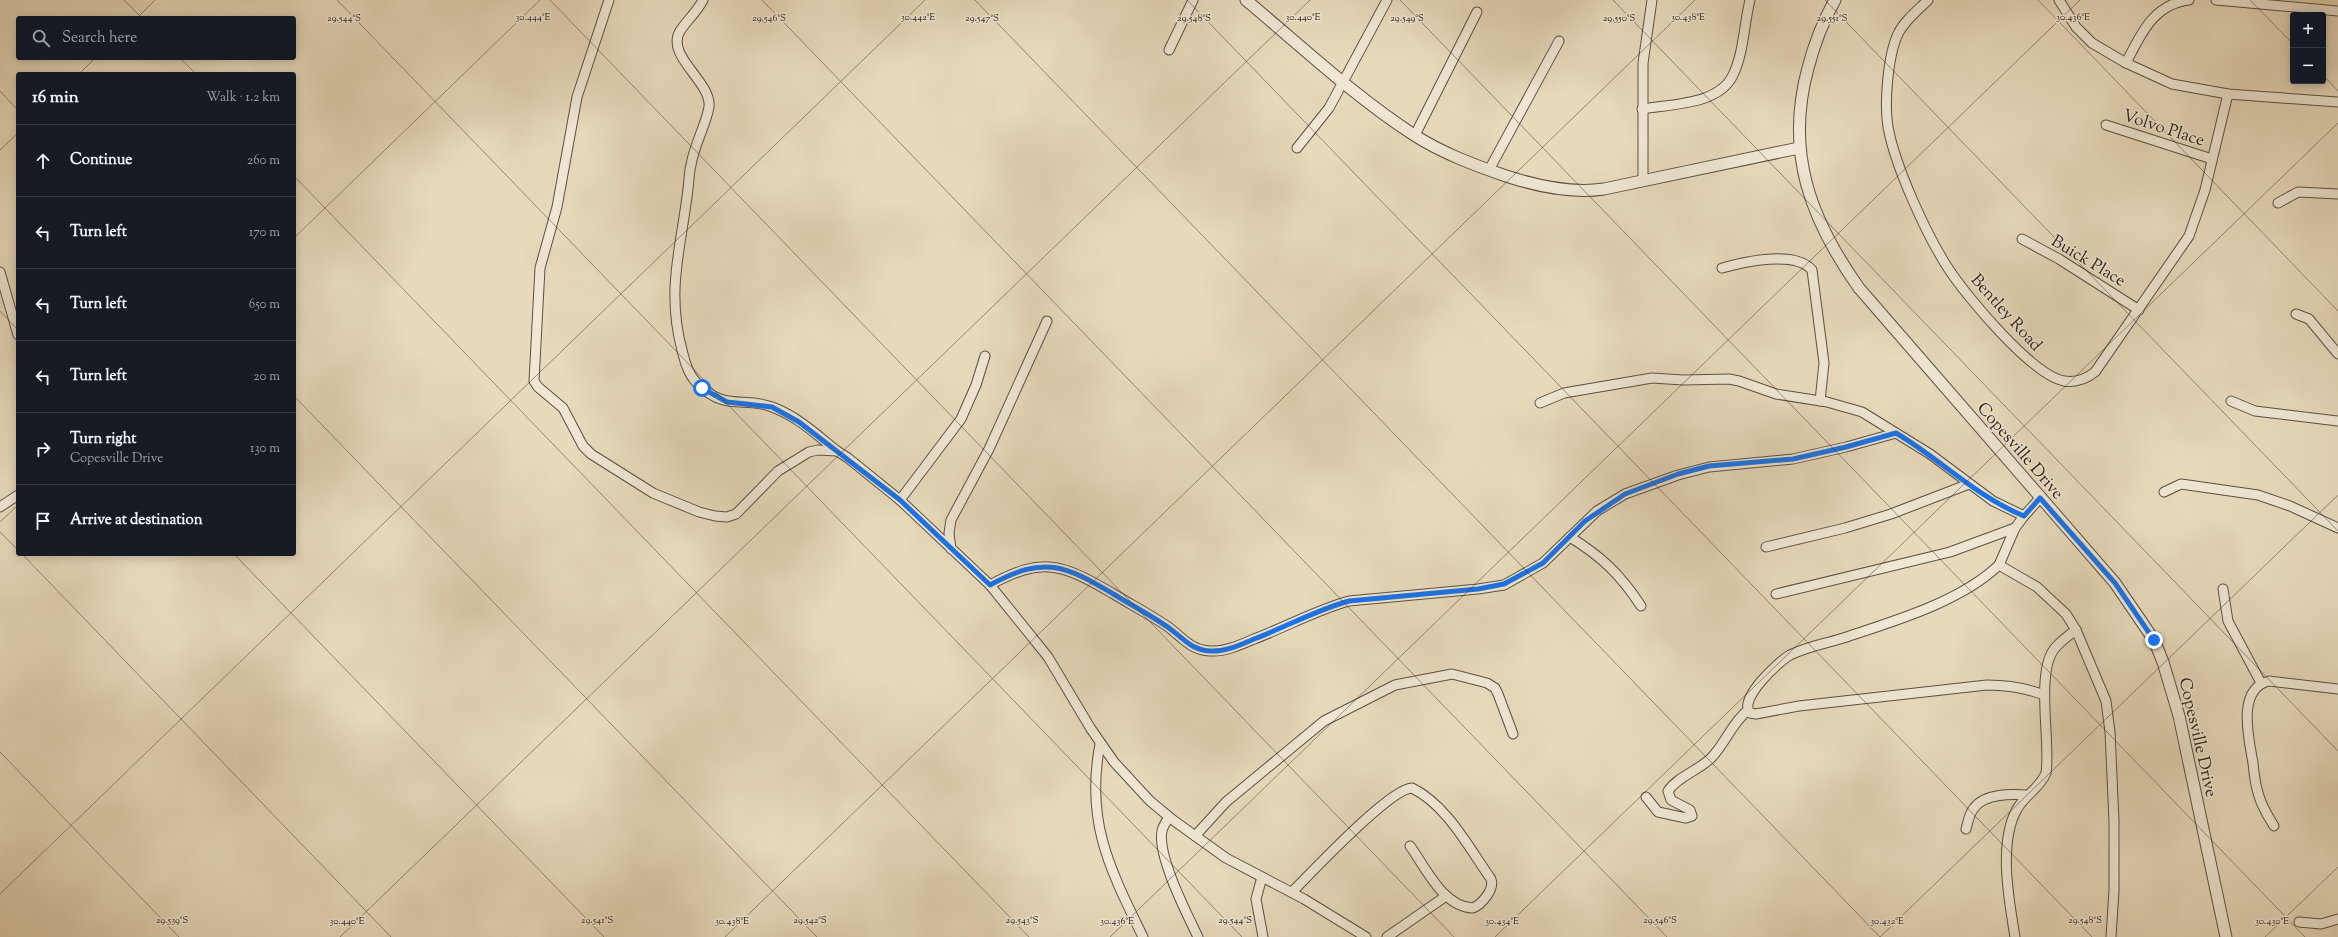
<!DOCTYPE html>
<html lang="en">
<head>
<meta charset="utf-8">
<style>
	:root { --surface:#171b24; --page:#242831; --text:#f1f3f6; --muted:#9ea1a6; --line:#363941 }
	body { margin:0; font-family:"Sorts Mill Goudy",serif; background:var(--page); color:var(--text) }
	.controls { position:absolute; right:12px; top:12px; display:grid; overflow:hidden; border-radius:4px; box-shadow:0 2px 10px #0003 }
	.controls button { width:36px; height:36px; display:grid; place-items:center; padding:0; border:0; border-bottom:1px solid var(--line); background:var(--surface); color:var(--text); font:20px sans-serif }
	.stop { position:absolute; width:12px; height:12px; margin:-9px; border:3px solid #1a73e8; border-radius:50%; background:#fff }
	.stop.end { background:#1a73e8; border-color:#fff; box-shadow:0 1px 4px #0008 }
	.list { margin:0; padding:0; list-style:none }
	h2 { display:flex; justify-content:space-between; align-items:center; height:52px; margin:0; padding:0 16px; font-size:17px }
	h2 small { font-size:13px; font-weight:400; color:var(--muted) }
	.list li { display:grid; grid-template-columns:26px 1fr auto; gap:12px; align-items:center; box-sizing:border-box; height:72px; padding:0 16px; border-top:1px solid var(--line) }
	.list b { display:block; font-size:15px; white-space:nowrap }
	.list p { margin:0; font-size:13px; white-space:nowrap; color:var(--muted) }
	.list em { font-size:13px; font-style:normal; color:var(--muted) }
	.icon { flex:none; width:22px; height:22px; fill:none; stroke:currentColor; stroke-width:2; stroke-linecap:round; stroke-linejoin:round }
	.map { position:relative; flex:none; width:2338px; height:937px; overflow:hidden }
	.search { position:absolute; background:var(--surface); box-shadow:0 2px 10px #0003; left:16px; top:16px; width:280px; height:44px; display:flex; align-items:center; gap:10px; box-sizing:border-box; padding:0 14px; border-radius:4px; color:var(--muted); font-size:15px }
	.panel { position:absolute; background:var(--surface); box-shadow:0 2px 10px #0003; left:16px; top:72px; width:280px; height:484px; border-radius:4px }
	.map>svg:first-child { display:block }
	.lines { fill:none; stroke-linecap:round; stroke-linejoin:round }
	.minor-casing { stroke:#5c5044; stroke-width:11 }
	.tertiary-casing { stroke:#5c5044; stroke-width:13 }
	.minor { stroke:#efe7d3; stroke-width:9 }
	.tertiary { stroke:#efe7d3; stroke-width:11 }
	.route { stroke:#1a73e8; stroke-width:5 }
	.ticks { fill:none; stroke:#2e221d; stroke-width:1; stroke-opacity:0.45 }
	.labels { text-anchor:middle; stroke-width:3; stroke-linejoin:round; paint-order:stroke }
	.street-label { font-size:17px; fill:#2e221d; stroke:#efe7d3 }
	.ticks-label { font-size:10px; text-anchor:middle; fill:#2e221d; stroke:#efe7d3; stroke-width:3; stroke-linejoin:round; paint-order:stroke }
</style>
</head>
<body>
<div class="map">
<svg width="2338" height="937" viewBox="0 0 2338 937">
	<rect width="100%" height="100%" fill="#e7dabb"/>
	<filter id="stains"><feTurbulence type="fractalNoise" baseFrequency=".005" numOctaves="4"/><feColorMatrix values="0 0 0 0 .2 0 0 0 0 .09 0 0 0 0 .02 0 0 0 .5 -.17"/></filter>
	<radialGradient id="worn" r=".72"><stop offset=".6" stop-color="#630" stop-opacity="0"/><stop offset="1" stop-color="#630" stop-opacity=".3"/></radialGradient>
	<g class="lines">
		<defs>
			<g id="minor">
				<polyline points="609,0 577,97 557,207 540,268 534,381 538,387 563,408 583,446 591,454 653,493 699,512 715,516 727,517 736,514 778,471 809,452 818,450 837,451 848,458 900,500 990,585 1048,657 1091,729 1114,762 1150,801 1173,820 1226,858 1304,899 1366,937"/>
				<path d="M703,0C697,12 687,20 680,31C665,56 712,82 709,107C706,125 694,145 691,165C689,172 689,181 688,189C681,248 666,290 682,350C685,362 688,374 697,383C725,412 743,396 772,407C797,416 817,435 837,451"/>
				<path d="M1928,0C1918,10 1904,21 1898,34C1888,55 1884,103 1888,127C1895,166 1926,234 1948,268C1966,296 2032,375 2064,381C2076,383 2086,379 2095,372L2189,236L2205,190L2228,94"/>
				<polyline points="2059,0 2076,27 2092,43 2126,63 2172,84 2228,94 2338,102"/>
				<polyline points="2216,0 2338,11"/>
				<polyline points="1169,50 1193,0"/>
				<path d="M2126,63C2140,36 2153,4 2189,0"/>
				<path d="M1642,109C1671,104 1719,105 1733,75C1744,52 1744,24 1750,0"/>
				<polyline points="2106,125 2212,159"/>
				<polyline points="1415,135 1477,12"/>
				<polyline points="1297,148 1329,108 1387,0"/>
				<polyline points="1489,170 1559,41"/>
				<polyline points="1643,180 1643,63 1652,0"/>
				<polyline points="2278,203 2298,192 2338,194"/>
				<polyline points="2022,239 2059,259 2139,310"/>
				<path d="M1722,268C1744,262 1795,250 1812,270L1824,363L1820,401"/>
				<polyline points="0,272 18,335"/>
				<polyline points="2296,314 2309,319 2338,354"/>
				<polyline points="2231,401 2255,411 2338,421"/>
				<polyline points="1540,403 1564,393 1652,378 1683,380 1729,379 1739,381 1776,394 1827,402 1862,412 1930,454 1993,501 2024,516 2040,498"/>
				<polyline points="2164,492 2181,484 2258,495 2290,506 2338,528"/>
				<polyline points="900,500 961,419 976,385 985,356"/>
				<polyline points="0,507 18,495"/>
				<polyline points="2024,516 2015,528 1999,565 2037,587 2066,614 2076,630 2106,701 2110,732 2114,821 2114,891 2111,937"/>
				<path d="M1570,537C1602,557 1620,574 1641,606"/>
				<polyline points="1766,547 1845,528 1891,514 1969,484"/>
				<polyline points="951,549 949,533 951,520 989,449 1047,321"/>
				<path d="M1999,565C1959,603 1891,622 1840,639C1823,644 1806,647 1790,655C1778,662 1738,699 1750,713L1756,714L1799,706L1987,685C2007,685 2026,688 2044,695"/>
				<path d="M990,585C1043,556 1062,564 1112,593C1130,604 1149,614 1167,626C1182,637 1190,650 1210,651C1225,652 1240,645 1254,639C1286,627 1316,610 1349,601L1478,589L1504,585L1543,563L1597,511L1625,494L1678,475L1709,467L1793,459L1846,447L1896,433"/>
				<polyline points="2223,589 2228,621 2261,683"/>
				<polyline points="1776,594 1950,552 2015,528"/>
				<path d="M1100,744C1085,822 1110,869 1143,937"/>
				<path d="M1646,797L1658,812L1686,818L1692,816L1690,810L1671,800L1668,791C1678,776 1700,770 1712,757C1726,742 1732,723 1748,710"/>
				<path d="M1169,817C1166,822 1163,826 1162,831C1157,856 1187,914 1198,937"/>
				<path d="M2274,826C2268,816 2262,807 2259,796C2255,785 2254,774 2253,763C2249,739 2236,689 2269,681L2338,689"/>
				<path d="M1966,829C1968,822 1969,814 1974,808C1985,793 2012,794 2028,795"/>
				<polyline points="1195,836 1226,802 1324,721 1395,685 1452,674 1487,683 1495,688 1498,694 1513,734"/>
				<polyline points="1262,877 1256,899 1263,937"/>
				<path d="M1292,892C1311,873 1389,789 1412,788C1447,805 1469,848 1491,879C1495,889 1482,904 1473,908C1443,907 1426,868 1410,846"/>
				<polyline points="2299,922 2321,924 2338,919"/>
				<polyline points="1387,937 1446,896"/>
				<path d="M2015,937C2009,900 1998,843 2017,809C2025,795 2040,788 2046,773C2051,743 2035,672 2055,648C2061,641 2069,635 2076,630"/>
			</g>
			<g id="tertiary">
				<path d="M1246,0C1301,46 1354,96 1414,135C1442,153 1474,165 1506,176C1537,186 1571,194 1604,189L1799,148"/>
				<path d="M1835,0C1823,21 1814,45 1808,68C1785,152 1810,219 1859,288L2115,583L2154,640L2163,662L2179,716L2226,937"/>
			</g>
		</defs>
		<!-- minor casing -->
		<use href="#minor" class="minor-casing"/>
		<!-- tertiary casing -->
		<use href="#tertiary" class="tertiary-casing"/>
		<!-- minor -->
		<use href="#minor" class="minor"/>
		<!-- tertiary -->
		<use href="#tertiary" class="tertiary"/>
	</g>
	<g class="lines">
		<!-- route -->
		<path class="route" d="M702,388L727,402L772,407L799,422L900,500L990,585C1045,555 1064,565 1115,595C1133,606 1152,616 1169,628C1183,638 1191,650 1210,651C1225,652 1240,645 1254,639C1286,627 1316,610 1349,601L1478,589L1504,584L1543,563L1585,521L1625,494L1678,474L1709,466L1793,459L1846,447L1896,433C1940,459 1977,497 2024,516L2040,498L2115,583L2154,640"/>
	</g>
	<!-- ticks -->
	<path class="ticks" d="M124,0L142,18M337,0L1242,937M550,0L1454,937M762,0L1667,937M975,0L1880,937M1187,0L2092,937M1400,0L2305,937M1613,0L2338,751M1825,0L2338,531M2038,0L2338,311M2250,0L2293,44M137,18L155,0M180,58L196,74M79,74L95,58M2323,75L2338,91M0,91L18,110M0,150L18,133M294,176L1029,937M294,238L540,0M0,311L18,330M294,396L817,937M0,522L18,505M0,532L18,550M22,554L391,937M234,554L604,937M0,752L179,937M0,894L925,0M340,937L1310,0M725,937L1695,0M1110,937L2080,0M1495,937L2338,123M1880,937L2338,495M2265,937L2338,867"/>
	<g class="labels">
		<!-- street labels -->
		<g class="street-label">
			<text transform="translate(2164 127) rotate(18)" y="6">Volvo Place</text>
			<text transform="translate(2089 260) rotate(31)" y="6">Buick Place</text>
			<text transform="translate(2007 312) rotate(48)" y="6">Bentley Road</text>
			<text transform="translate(2021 450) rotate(49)" y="6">Copesville Drive</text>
			<text transform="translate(2199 737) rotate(77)" y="6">Copesville Drive</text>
		</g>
	</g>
	<g class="ticks-label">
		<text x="533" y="20">30.444°E</text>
		<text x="918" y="20">30.442°E</text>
		<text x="1303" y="20">30.440°E</text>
		<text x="1688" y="20">30.438°E</text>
		<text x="2073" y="20">30.436°E</text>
		<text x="1832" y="21">29.551°S</text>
		<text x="344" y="21">29.544°S</text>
		<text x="769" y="21">29.546°S</text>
		<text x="982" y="21">29.547°S</text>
		<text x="1194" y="21">29.548°S</text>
		<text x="1407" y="21">29.549°S</text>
		<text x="1619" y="21">29.550°S</text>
		<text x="172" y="923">29.539°S</text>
		<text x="597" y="923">29.541°S</text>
		<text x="810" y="923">29.542°S</text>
		<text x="1022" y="923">29.543°S</text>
		<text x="1235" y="923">29.544°S</text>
		<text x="1660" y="923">29.546°S</text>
		<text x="2085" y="923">29.548°S</text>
		<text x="347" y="924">30.440°E</text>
		<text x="732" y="924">30.438°E</text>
		<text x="1117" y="924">30.436°E</text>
		<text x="1502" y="924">30.434°E</text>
		<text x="1887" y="924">30.432°E</text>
		<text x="2272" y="924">30.430°E</text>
	</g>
	<rect width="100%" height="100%" filter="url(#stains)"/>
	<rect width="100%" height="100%" fill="url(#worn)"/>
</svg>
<div class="controls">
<button>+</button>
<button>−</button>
</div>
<div class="stop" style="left:702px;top:388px"></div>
<div class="stop end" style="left:2154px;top:640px"></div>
<div class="search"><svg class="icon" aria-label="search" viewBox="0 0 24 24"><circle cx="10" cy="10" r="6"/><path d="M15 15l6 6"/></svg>Search here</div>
<section class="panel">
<h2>16 min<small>Walk · 1.2 km</small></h2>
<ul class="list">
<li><svg class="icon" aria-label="ahead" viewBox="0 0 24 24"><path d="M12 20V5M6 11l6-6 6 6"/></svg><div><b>Continue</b></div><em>260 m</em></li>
<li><svg class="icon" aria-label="left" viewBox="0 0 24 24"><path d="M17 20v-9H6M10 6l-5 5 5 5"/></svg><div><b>Turn left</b></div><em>170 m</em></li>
<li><svg class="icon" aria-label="left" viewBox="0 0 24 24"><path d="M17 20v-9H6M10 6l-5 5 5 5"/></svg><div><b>Turn left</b></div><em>650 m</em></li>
<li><svg class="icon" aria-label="left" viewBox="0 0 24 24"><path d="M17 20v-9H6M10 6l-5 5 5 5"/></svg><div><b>Turn left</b></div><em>20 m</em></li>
<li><svg class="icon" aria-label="right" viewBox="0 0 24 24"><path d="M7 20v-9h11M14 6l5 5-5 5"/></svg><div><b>Turn right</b><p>Copesville Drive</p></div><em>130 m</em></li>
<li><svg class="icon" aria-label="arrive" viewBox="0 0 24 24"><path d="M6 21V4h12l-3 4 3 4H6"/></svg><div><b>Arrive at destination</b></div></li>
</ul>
</section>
</div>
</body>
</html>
